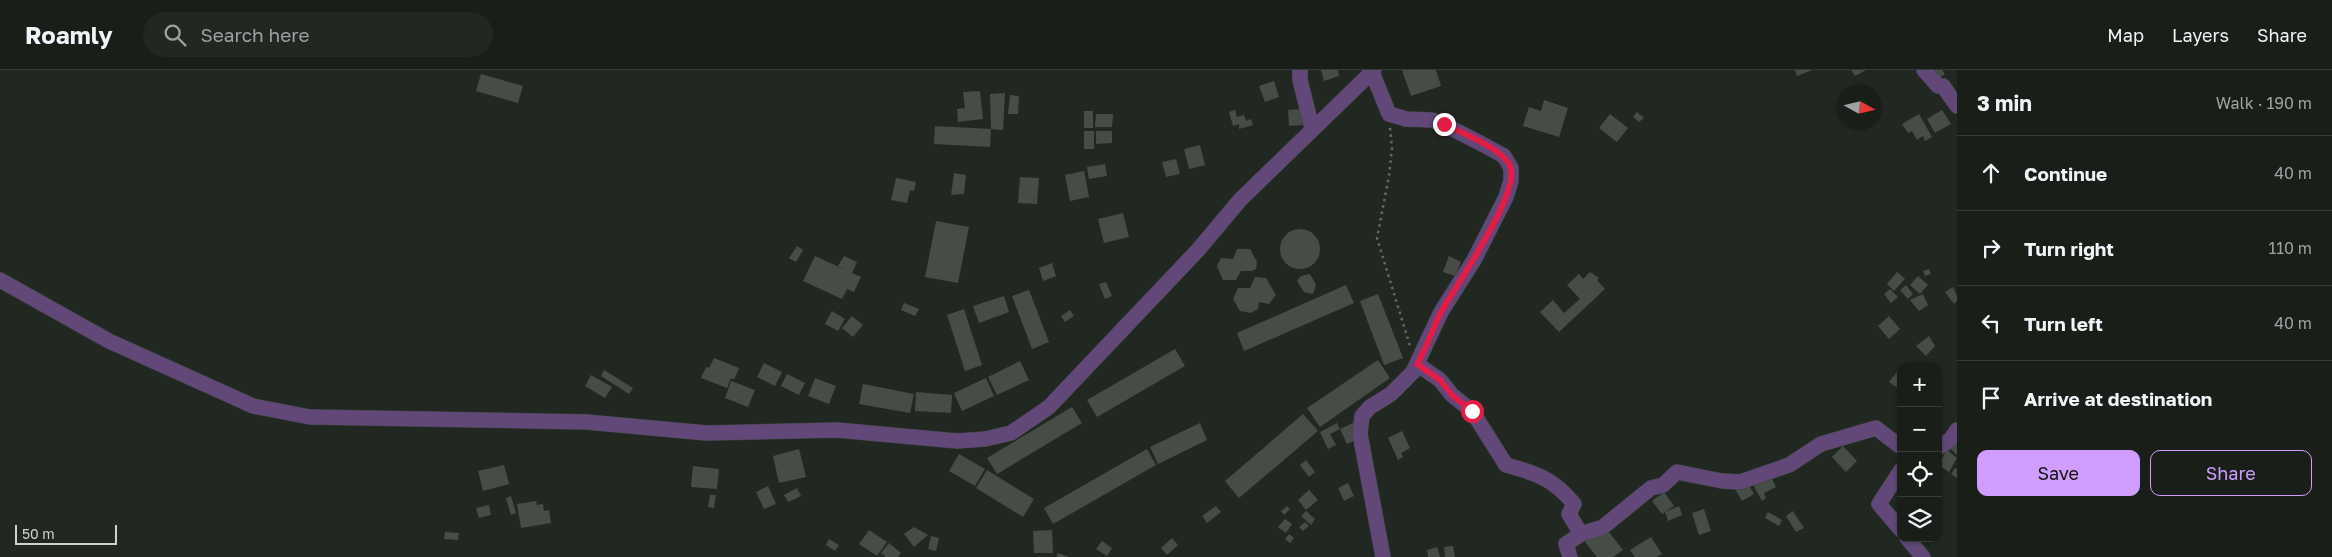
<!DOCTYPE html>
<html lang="en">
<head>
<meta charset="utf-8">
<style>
	:root { --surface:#191e19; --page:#222722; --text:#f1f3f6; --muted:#9fa2a2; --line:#373c38; --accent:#d09dff }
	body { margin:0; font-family:"Golos Text",sans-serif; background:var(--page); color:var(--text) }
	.controls { position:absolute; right:15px; bottom:15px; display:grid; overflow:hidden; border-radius:10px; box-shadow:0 1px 4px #0004 }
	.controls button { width:45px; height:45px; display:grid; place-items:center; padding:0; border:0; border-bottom:1px solid var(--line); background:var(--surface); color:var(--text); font:25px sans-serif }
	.compass { position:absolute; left:1837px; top:15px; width:45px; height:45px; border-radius:50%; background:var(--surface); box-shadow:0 1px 4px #0004; rotate:98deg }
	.scale { position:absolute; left:15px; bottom:12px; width:102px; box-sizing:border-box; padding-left:5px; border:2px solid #cfd3cf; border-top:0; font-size:14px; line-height:18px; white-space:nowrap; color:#cfd3cf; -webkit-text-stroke:4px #212821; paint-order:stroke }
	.stop { position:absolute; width:15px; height:15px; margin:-11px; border:4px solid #e11d48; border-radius:50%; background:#fff }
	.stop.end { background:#e11d48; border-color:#fff; box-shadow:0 1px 5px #0008 }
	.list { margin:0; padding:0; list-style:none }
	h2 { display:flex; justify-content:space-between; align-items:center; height:65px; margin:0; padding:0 20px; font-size:21px }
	h2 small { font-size:16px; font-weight:400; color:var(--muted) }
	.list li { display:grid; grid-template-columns:32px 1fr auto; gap:15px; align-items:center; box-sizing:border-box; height:75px; padding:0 20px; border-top:1px solid var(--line) }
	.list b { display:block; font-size:19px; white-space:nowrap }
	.list em { font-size:16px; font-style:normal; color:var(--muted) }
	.actions { display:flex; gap:10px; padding:15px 20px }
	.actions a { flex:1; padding:11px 0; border:1px solid var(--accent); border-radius:10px; text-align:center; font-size:18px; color:var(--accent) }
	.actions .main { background:var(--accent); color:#111 }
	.icon { flex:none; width:28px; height:28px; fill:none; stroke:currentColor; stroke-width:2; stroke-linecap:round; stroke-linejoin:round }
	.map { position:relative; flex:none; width:1957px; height:487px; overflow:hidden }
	header { display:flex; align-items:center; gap:30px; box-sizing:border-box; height:70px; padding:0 25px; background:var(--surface); border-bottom:1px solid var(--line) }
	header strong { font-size:24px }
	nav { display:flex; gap:28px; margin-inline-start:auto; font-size:18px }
	.search { width:350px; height:45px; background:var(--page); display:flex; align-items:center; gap:12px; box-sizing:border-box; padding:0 18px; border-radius:28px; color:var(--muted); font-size:19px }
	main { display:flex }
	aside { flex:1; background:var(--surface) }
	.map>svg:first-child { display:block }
	.building { fill:#464d46 }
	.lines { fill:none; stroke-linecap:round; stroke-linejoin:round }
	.minor-casing { stroke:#3d433d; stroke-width:16 }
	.path { stroke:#626862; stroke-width:2.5; stroke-dasharray:2.5 4; stroke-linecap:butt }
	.minor { stroke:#614878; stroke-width:15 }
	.route { stroke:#e11d48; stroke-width:6 }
</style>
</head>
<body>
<header>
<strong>Roamly</strong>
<div class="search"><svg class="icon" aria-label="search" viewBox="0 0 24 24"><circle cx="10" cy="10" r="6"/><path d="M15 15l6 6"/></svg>Search here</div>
<nav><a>Map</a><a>Layers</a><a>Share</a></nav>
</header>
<main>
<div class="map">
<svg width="1957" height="487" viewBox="0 0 1957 487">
	<rect width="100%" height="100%" fill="#212821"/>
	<!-- building -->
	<g class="building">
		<polygon points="1321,0 1338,0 1339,6 1324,11"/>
		<polygon points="1402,0 1436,0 1441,16 1411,26"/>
		<polygon points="1795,0 1812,0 1797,6"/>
		<polygon points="1851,0 1866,0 1855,6"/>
		<polygon points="1931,0 1942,0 1945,4 1938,9"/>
		<polygon points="481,4 523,16 518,33 476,21"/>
		<polygon points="1274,11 1279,27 1265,32 1259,16"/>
		<polygon points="980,21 983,49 958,52 957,39 965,38 963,22"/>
		<polygon points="1005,23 1003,60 991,59 990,24"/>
		<polygon points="1010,25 1019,26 1018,44 1008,44"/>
		<polygon points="1544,30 1568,38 1559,67 1523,56 1529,37 1541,41"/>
		<polygon points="1302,39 1303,55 1289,56 1288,40"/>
		<polygon points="1235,40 1237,47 1244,45 1246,51 1251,49 1253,55 1239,59 1239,54 1233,56 1229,42"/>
		<polygon points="1942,40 1951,54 1935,63 1927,49"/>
		<rect x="1084" y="41" width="9" height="17"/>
		<polygon points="1637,42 1644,48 1639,52 1633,47"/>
		<polygon points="1096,44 1113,44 1112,57 1095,57"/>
		<polygon points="1610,44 1628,58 1617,72 1599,58"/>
		<polygon points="1919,44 1932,67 1925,71 1923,66 1917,70 1912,61 1908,63 1902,54"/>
		<polygon points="935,56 991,59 990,77 934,74"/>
		<rect x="1084" y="61" width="10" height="18"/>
		<polygon points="1096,61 1112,61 1112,73 1096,74"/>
		<polygon points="1200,75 1205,95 1189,99 1184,79"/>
		<polygon points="1176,89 1180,104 1166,107 1162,92"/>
		<polygon points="1105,94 1107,106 1089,109 1087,97"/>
		<polygon points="1084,101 1089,127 1070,131 1065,105"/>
		<polygon points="954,103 966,105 964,124 951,125"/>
		<polygon points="1020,107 1039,108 1037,134 1018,133"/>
		<polygon points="896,108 916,112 914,121 910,120 907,133 891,130"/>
		<polygon points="1123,143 1129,167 1104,173 1098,149"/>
		<polygon points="936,151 969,157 958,213 925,207"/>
		<circle cx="1300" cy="179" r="20"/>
		<polygon points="797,176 803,180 796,192 789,188"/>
		<polygon points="1237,179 1250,179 1257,192 1256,199 1252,201 1241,201 1236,210 1223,210 1217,196 1221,188 1233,189"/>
		<polygon points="815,186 848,201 838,196 844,186 857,192 852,203 861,207 854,222 847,219 842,229 803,211"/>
		<polygon points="1449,186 1461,192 1455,206 1443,202"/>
		<polygon points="1052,193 1056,206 1043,211 1039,198"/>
		<polygon points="1929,199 1931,204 1925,206 1923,201"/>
		<polygon points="1590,202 1599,208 1597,210 1605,219 1559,262 1540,242 1553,230 1564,243 1580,229 1567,215 1579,204 1583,209"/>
		<polygon points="1897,202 1905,209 1894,221 1887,214"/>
		<polygon points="1310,204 1316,215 1313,224 1304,222 1297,211 1301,206"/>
		<polygon points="1918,206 1928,215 1920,224 1910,215"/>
		<polygon points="1255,207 1266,208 1276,225 1269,234 1259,232 1258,239 1251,243 1240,241 1233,229 1238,218 1250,218"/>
		<polygon points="1106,212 1112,226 1105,229 1099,214"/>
		<polygon points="1346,215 1354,233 1244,281 1237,263"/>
		<polygon points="1906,215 1913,224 1908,229 1900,220"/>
		<polygon points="1953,217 1957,226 1957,231 1954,234 1945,222"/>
		<polygon points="1890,219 1898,227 1891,233 1884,224"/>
		<polygon points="1029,220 1049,272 1032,279 1012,226"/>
		<polygon points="1378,224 1403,288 1384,295 1360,231"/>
		<polygon points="1923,224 1928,235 1919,241 1910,230"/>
		<polygon points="1004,226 1009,242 979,253 973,236"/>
		<polygon points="904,233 919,239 915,246 901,240"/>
		<polygon points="964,239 982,295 965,301 947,245"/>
		<polygon points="1070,240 1074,246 1065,252 1061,246"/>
		<polygon points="832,241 845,249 838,261 825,254"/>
		<polygon points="852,246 863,255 853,267 842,258"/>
		<polygon points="1889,246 1900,259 1889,269 1878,256"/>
		<polygon points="1929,266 1935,276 1926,286 1916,276"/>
		<polygon points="1175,279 1185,296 1097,347 1087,330"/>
		<polygon points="714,288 739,298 734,310 731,308 727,318 701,308 706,297 709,298"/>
		<polygon points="1378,290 1390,308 1320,357 1307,338"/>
		<polygon points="1020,291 1029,310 997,325 988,307"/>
		<polygon points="764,293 782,302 775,316 757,307"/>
		<polygon points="1901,297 1901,317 1899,319 1889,312"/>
		<polygon points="604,300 633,318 629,324 601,306"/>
		<polygon points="787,304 805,313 799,325 781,316"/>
		<polygon points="591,305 612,317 605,328 585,316"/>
		<polygon points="815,308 836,316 829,334 808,326"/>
		<polygon points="986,308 994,326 962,341 954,323"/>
		<polygon points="731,311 755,320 748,337 725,328"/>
		<polygon points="863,314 914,324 910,343 859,334"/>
		<polygon points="916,322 952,325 951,343 915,341"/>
		<polygon points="1072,337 1082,353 997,404 987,388"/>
		<polygon points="1303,344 1318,361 1239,428 1225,411"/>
		<polygon points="1200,353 1207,370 1158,394 1150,377"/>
		<polygon points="1337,353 1340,359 1330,364 1336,375 1328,379 1320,362"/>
		<polygon points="1353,353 1360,368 1347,374 1340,359"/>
		<polygon points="1402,361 1410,378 1401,383 1403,387 1398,390 1388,368"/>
		<polygon points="1957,370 1957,385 1950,378"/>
		<polygon points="1843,376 1857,391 1846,402 1832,387"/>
		<polygon points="799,379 806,407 779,413 773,386"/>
		<polygon points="1147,379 1156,395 1053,454 1044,438"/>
		<polygon points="1947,380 1957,388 1949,402 1938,395"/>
		<polygon points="959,384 985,399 975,416 949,401"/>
		<polygon points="1306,390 1315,402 1309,407 1300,395"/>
		<polygon points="504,395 509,414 483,421 478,401"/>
		<polygon points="693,396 719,399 717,419 691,417"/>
		<polygon points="1955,398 1957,399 1957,408 1951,404"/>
		<polygon points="987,400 1034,429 1023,447 976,418"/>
		<polygon points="1769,403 1776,417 1764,423 1766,428 1762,431 1752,413"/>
		<polygon points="1747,412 1754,424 1742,431 1735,419"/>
		<polygon points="1348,413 1354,426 1344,431 1338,418"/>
		<polygon points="768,416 776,434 764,439 756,422"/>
		<polygon points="797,418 801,426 788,432 784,425"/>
		<polygon points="1309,420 1318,430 1306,440 1298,430"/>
		<polygon points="1664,422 1674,436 1662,444 1652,431"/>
		<polygon points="710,425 716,425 714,438 708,437"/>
		<polygon points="511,426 516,443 511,445 506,428"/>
		<polygon points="536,431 537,435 543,434 544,441 549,440 551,453 521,458 517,434"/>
		<polygon points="489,435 491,445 479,448 476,438"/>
		<polygon points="1216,436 1221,442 1207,453 1202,446"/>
		<polygon points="1287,436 1290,439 1284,445 1281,441"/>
		<polygon points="1679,436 1682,445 1668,451 1665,442"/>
		<polygon points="1704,439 1711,461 1699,465 1692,443"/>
		<polygon points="1306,441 1315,449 1311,455 1301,446"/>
		<polygon points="1793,441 1804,458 1796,462 1786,446"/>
		<polygon points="1768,442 1782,450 1779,456 1765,448"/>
		<polygon points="1285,449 1292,454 1286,463 1278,457"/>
		<polygon points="1305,452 1309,456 1303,461 1299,457"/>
		<polygon points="914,457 928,465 914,477 904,464"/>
		<polygon points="1605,457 1623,480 1613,487 1597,487 1585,472"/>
		<polygon points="869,460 887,472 877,486 859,474"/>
		<polygon points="1052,460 1053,483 1034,483 1033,461"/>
		<polygon points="445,462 459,463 458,470 444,469"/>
		<polygon points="1289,464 1294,468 1290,473 1285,469"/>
		<polygon points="931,466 939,468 936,481 928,479"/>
		<polygon points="1651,467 1662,484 1657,487 1635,487 1630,480"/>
		<polygon points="1172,468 1178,475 1167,485 1161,478"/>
		<polygon points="829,469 839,475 835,481 826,475"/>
		<polygon points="1102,471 1112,478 1107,486 1096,479"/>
		<polygon points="889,473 901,483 898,487 886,487 881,483"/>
		<polygon points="1453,476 1455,487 1445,487 1444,477"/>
		<polygon points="1437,477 1440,487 1428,487 1427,480"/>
		<polygon points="1058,483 1069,487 1056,487"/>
	</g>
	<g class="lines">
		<defs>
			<g id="minor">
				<polyline points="1300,0 1300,10 1312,58"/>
				<polyline points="1924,0 1938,16 1943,16 1957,36"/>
				<polyline points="1372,2 1389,44 1406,49 1432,50 1443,54 1484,75 1504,86 1511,98 1511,111 1506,127 1474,190 1441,242 1413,302 1391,324 1370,337 1362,346 1360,364 1383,487"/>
				<polyline points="0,210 109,271 253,336 310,347 587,352 706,363 837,360 957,371 985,369 1011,363 1049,337 1198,180 1240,130 1374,0"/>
				<path d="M1417,294L1440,310L1452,325L1472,341L1506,395C1536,403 1554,409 1574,434L1569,444L1581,464L1603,457L1651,418L1663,415L1677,402L1722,411L1740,412L1789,395L1821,374L1876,358L1901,377"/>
				<polyline points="1938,378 1950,370 1957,360"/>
				<polyline points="1901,400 1879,434 1901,460"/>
				<polyline points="1907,468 1923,487"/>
				<polyline points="1570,487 1566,474 1581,464"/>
			</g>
		</defs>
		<!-- minor casing -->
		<use href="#minor" class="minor-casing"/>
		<!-- path -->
		<polyline class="path" points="1390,58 1392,78 1389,106 1377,168 1410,276"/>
		<!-- minor -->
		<use href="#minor" class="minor"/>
	</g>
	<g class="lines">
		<!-- route -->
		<path class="route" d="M1444,54C1462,63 1502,78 1510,96C1522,121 1455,217 1441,242C1432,259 1427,278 1417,294L1440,310L1452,325L1472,341"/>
	</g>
</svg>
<div class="controls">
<button>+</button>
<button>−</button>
<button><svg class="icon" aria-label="locate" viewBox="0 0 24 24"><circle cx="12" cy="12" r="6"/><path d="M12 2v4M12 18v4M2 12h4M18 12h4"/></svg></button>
<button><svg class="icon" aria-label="layers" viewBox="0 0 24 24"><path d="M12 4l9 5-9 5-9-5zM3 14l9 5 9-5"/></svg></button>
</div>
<svg class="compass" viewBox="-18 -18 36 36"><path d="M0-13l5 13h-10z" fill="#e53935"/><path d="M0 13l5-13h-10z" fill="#9fa2a2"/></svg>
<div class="scale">50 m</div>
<div class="stop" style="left:1472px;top:341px"></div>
<div class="stop end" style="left:1444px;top:54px"></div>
</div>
<aside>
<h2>3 min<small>Walk · 190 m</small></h2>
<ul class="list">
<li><svg class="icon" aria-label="ahead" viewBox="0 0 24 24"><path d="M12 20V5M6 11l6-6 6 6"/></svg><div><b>Continue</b></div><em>40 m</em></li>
<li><svg class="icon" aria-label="right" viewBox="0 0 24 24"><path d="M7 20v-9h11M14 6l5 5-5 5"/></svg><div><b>Turn right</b></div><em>110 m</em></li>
<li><svg class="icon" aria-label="left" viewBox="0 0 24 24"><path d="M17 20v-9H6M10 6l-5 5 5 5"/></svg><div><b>Turn left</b></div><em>40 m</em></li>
<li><svg class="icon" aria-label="arrive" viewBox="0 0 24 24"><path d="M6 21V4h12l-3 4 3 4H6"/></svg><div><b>Arrive at destination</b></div></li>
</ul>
<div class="actions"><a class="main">Save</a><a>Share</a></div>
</aside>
</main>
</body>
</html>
